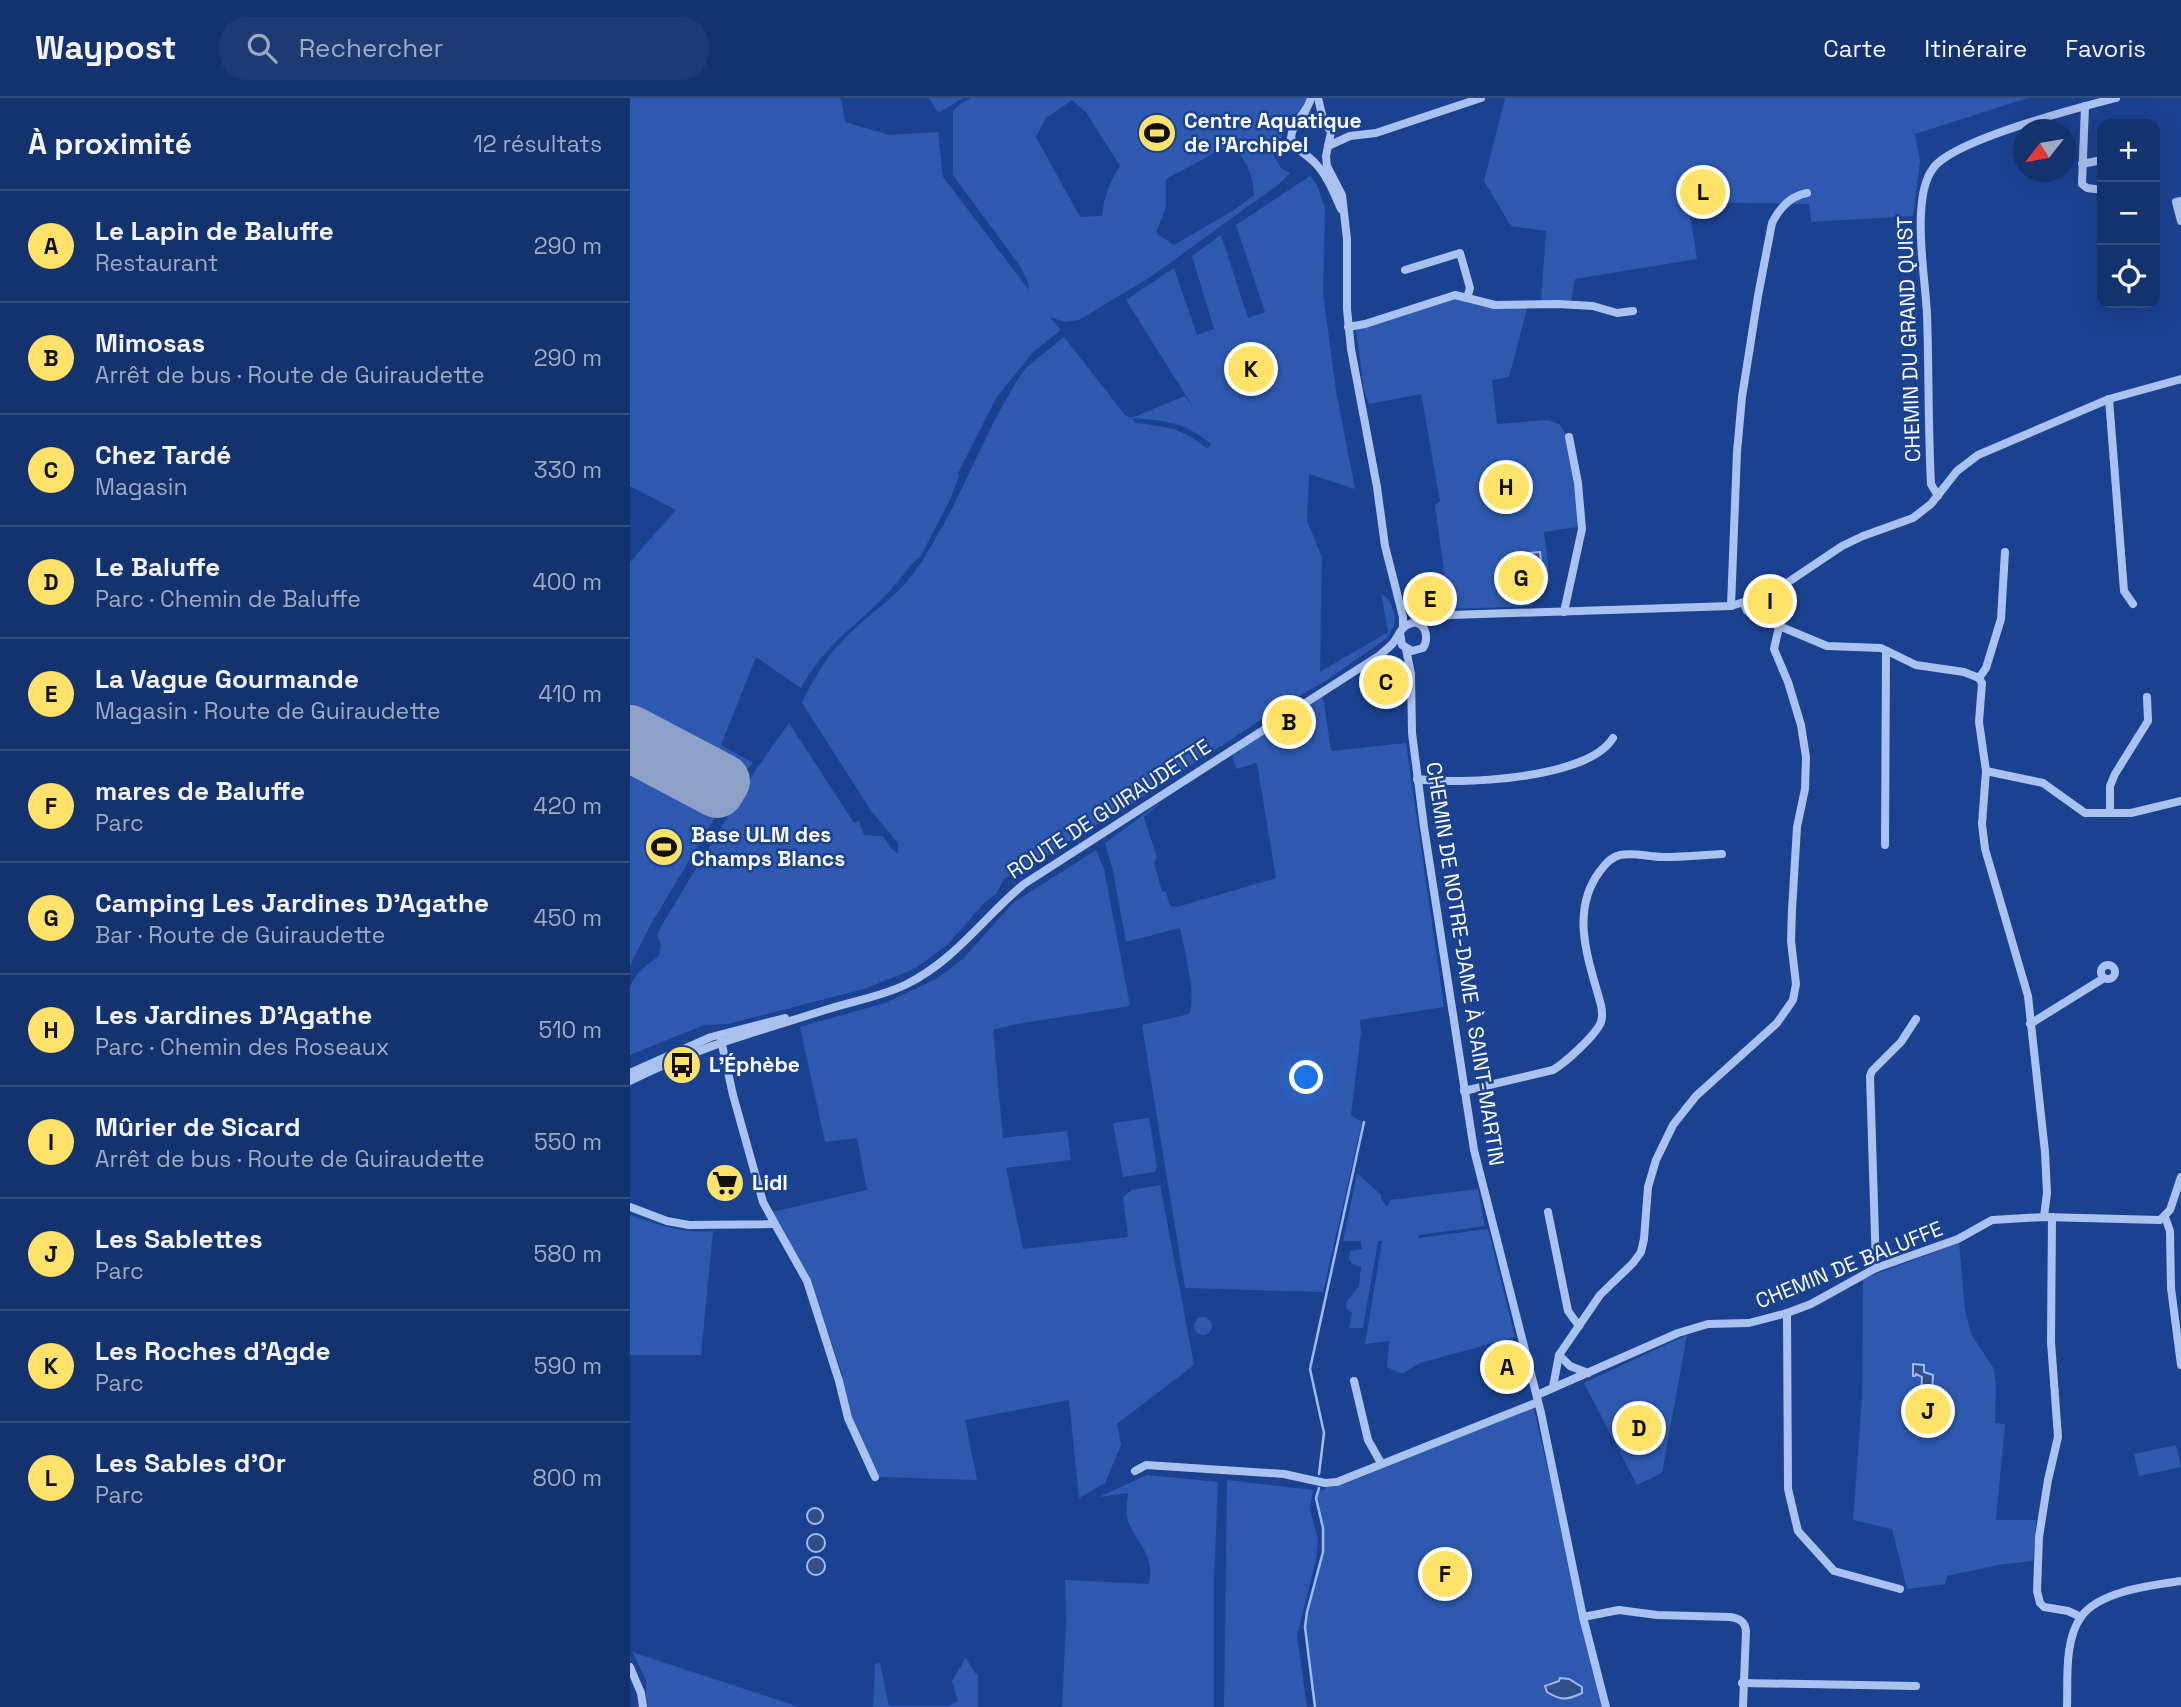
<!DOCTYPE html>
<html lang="fr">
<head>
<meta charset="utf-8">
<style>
	:root { --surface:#14326d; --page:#1d3a72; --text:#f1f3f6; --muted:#9daac2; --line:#334d80; --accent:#ffe368 }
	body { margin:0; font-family:"Space Grotesk",sans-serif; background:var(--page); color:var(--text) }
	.controls { position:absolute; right:21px; top:21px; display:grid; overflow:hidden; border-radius:14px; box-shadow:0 7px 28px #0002 }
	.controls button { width:63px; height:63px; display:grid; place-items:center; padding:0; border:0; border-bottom:2px solid var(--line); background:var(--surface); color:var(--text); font:35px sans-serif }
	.compass { position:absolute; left:1383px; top:21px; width:63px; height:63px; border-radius:50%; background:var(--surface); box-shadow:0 7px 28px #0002; rotate:239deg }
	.you { position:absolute; left:677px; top:980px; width:24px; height:24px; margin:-18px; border:5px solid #fff; border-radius:50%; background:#1a73e8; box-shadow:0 0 0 10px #1a73e833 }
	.badge { display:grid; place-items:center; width:46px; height:46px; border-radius:50%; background:var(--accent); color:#111; font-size:23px; font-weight:700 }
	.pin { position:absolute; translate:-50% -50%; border:4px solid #fff; box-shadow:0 2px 7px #0006 }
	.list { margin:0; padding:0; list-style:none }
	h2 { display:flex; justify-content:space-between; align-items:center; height:91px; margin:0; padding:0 28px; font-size:30px }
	h2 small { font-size:23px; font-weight:400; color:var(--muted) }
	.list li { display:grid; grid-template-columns:46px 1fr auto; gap:21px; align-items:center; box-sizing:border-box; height:112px; padding:0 28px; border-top:2px solid var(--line) }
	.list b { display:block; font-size:26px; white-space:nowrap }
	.list p { margin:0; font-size:23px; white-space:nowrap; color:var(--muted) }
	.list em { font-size:23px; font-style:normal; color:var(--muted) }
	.icon { flex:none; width:38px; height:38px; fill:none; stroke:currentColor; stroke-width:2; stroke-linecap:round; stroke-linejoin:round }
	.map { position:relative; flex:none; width:1551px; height:1609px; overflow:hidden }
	header { display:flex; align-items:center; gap:42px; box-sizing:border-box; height:98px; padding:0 35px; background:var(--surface); border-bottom:2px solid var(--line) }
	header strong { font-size:33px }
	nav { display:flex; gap:38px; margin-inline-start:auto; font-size:24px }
	.search { width:490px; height:63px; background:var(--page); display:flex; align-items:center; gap:18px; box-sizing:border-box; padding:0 24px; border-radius:28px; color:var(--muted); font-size:26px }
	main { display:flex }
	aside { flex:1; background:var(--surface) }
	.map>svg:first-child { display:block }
	.green { fill:#2d5ab0; fill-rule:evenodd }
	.water { fill:#324f8a; stroke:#9dbbf1; stroke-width:2 }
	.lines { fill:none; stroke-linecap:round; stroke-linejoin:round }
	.stream { stroke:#9dbbf1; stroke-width:2.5 }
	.runway { stroke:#8ca0c8; stroke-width:54 }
	.minor { stroke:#aac2ef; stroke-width:8 }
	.labels { text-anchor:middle; stroke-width:5; stroke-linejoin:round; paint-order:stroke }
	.poi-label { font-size:21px; font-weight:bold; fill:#fff; stroke:#1a4291; text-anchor:start }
	.street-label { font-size:21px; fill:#fff; stroke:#1a4291 }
</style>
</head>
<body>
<header>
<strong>Waypost</strong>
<div class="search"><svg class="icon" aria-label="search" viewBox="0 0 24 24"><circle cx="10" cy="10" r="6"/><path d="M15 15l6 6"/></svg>Rechercher</div>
<nav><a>Carte</a><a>Itinéraire</a><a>Favoris</a></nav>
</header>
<main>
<aside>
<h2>À proximité<small>12 résultats</small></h2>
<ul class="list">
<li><span class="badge">A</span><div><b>Le Lapin de Baluffe</b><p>Restaurant</p></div><em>290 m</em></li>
<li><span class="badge">B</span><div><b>Mimosas</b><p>Arrêt de bus · Route de Guiraudette</p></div><em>290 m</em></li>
<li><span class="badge">C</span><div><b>Chez Tardé</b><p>Magasin</p></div><em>330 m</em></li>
<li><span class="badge">D</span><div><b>Le Baluffe</b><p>Parc · Chemin de Baluffe</p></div><em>400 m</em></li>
<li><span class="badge">E</span><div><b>La Vague Gourmande</b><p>Magasin · Route de Guiraudette</p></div><em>410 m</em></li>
<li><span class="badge">F</span><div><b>mares de Baluffe</b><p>Parc</p></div><em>420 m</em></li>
<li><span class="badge">G</span><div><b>Camping Les Jardines D’Agathe</b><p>Bar · Route de Guiraudette</p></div><em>450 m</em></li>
<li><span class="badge">H</span><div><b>Les Jardines D’Agathe</b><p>Parc · Chemin des Roseaux</p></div><em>510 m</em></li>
<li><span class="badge">I</span><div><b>Mûrier de Sicard</b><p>Arrêt de bus · Route de Guiraudette</p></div><em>550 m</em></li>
<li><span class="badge">J</span><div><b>Les Sablettes</b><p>Parc</p></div><em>580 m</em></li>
<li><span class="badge">K</span><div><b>Les Roches d’Agde</b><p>Parc</p></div><em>590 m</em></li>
<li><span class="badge">L</span><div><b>Les Sables d’Or</b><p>Parc</p></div><em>800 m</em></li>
</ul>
</aside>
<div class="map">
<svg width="1551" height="1609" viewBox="0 0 1551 1609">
	<rect width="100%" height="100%" fill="#1a4291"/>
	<!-- green -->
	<g class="green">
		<path d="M0,0H211L215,24L259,37L308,34L313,79L399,192L398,184L390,168L323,77V13L329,7L341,0H677C673,10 666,14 660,23C652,36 655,42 640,51L651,70L660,75L649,86L519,180L449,222L435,224L420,219L431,232L404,253L366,300L328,375L329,378L320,402L290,459L284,464C273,477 263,490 252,501C219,534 195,547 171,590L126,559L91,647L123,665L108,681L21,826L0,867V464L46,412L0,388ZM442,2L456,14L490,68C479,85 474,99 472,118L450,119L406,39L415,21ZM604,49C616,63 624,78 624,97L604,112L544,147L526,135L536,109V81L590,52Z"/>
		<polygon points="299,0 333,0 308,15"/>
		<polygon points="875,0 1398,0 1285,36 1290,63 1283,118 1181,124 1179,106 1058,104 1067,161 945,181 941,204 911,203 916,133 881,128 854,83"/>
		<path d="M680,78L687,87L695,110L693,195L706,293L725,391L679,376L677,423L692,459L690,574L758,534L751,495L759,502L765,517L764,528L757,540L694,584L657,605L480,720L458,731L395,771L385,774L374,781L366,796L355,804L317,847L284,871L234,891L98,926L74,927L0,957V889C8,871 15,869 29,858L31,847L27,836L32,827L125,673L159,625L224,725L229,723L234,737L253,738L261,750L268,756V745L242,714L172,605C183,582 194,562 212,543C236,517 268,500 288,469C328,410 351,341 388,281L397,269L434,239L495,317L501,320L555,298L565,312L496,202L544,170L567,237L584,231L562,158L591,137L618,220L635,214L606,127ZM502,320C535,323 554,323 581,346L578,351C551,329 538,329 505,325Z"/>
		<polygon points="825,199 898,207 879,279 862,282 867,326 917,322 929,326 937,337 948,411 947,429 914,434 920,484 899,486 902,508 819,511 805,407 810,403 791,296 739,306 734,293 726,231"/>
		<path d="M693,599L701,653L776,645L814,909L730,922L731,934L721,1017L732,1024L693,1194L555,1190L512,927L559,916C567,896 554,852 550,830L496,844L483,773L475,745L532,703L514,719L527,760L524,765L532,793L536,794L540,808L547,809L646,780L627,665L606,671L602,656Z"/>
		<polygon points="466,752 474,771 500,908 381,927 363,932 373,1040 437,1033 441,1062 376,1070 393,1151 498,1139 493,1099 502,1092 530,1087 564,1267 487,1326 491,1347 475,1385 449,1400 439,1302 335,1322 347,1382 249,1379 232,1349 216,1311 212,1275 178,1176 142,1114 237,1092 227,1040 195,1044 170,929 255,905 306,881 333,861 383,805"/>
		<polygon points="519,1020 527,1069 525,1074 493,1079 483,1025"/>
		<polygon points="727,1075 751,1097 751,1101 757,1109 761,1102 848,1091 855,1128 789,1137 788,1140 858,1131 885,1239 790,1265 772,1276 757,1269 759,1243 735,1246 752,1143 748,1143 733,1230 719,1230 722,1215 716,1210 717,1203 729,1188 731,1169 722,1166 719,1161 720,1153 732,1151 731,1143 713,1143"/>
		<path d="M0,1117C29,1127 53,1136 83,1133L71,1257H0Z"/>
		<polygon points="1329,1145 1335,1212 1341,1236 1364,1271 1366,1290 1365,1325 1375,1326 1366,1422 1406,1422 1403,1463 1368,1467 1317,1478 1315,1486 1277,1491 1262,1431 1223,1422 1232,1301 1233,1181"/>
		<circle cx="573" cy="1228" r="9"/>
		<polygon points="1057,1237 1032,1375 1007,1387 954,1285"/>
		<polygon points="903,1308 974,1609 685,1609 675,1529 677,1514 693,1454 693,1430 686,1400 689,1392 695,1392 695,1388 703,1389 717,1385"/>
		<polygon points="1546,1347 1551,1369 1509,1378 1504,1356"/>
		<path d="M517,1377L588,1384L584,1482V1609H432L436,1525L435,1482L519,1486C525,1456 508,1448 498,1423C495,1416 497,1404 498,1395L469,1399Z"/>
		<polygon points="597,1382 683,1392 680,1411 688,1442 686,1461 667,1537 677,1609 594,1609"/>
		<polygon points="2,1554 169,1609 16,1609 16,1582"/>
		<polygon points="336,1560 345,1575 348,1576 348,1609 243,1609 245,1566 250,1565 259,1608 319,1608 328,1603 322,1583"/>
	</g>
	<!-- water -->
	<g class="water">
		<polygon points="910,454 911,464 888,466 887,456"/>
		<polygon points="1283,1266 1294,1267 1294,1274 1303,1277 1302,1296 1291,1295 1292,1279 1286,1276 1285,1278 1283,1278"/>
		<circle cx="185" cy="1418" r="8"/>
		<circle cx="186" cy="1445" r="9"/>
		<circle cx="186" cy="1468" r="9"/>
		<path d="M930,1580L939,1581L952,1589V1595C938,1602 931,1603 917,1594L915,1588L929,1583Z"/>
	</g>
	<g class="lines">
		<!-- stream -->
		<g class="stream">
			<polyline points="689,1376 694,1335 680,1271 734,1024"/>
			<polyline points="685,1609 675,1529 677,1514 693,1454 693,1430 686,1400 689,1390"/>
		</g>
		<!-- runway -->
		<polyline class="runway" points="0,634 93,683 87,693 0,647"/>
		<!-- minor -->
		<g class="minor">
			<path d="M681,0C677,16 662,23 661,40C666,53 676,55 685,65C697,77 704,95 711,111"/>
			<polyline points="688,0 693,21"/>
			<polyline points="1455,8 1452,86 1457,90 1472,92"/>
			<polyline points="671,19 678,17 693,21 701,34 696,58 697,68 712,97 717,141 717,211 721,251 747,389 755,448 773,519 773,530"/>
			<polyline points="698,48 720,38 746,35 851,0"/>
			<polyline points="1452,66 1472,62"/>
			<polyline points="1551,103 1546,104 1551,123"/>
			<polyline points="775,172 830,155 840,190 837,200"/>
			<polyline points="718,229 735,226 825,197 865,207 928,206 963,208 987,215 1003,213"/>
			<polyline points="1479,301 1494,493 1503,506"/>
			<path d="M1308,398L1301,386C1298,329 1299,272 1297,216C1295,182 1289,148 1291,115C1292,99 1294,82 1304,69C1327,41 1447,10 1486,0"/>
			<polyline points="1114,506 1117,513 1123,517 1197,548 1251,550 1286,567 1334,574 1349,580"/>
			<path d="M1101,508L1107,354L1112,299L1128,198L1142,125C1149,111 1160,98 1177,95"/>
			<polyline points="934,514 952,431 948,385 939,339"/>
			<polyline points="788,525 802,519 821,517 1101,508 1142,495 1212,448 1233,438 1283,420 1301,406 1327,373 1348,357 1479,301 1551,281"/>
			<polyline points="776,551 781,576 782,635 794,729 844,1052 911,1315 953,1519 976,1609"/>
			<polyline points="1349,580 1352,585 1349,624 1356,673 1352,726 1355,751 1398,898 1415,1054 1417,1095 1414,1119"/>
			<polyline points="1349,580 1356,570 1371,521 1375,454"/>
			<polyline points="1356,673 1413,685 1455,715 1501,715 1551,703"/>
			<path d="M787,681C831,687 958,681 983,640"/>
			<polyline points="1480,715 1480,688 1485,676 1518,623 1517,599"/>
			<polyline points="1255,747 1256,553"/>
			<circle cx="1478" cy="874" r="7"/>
			<polyline points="1400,926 1474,880"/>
			<polyline points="0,975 81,939 155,920"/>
			<path d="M0,983C62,951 129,933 195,912C222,903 251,899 277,886C325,862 353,820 394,786L750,557C754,553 759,550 763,545C768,540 770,530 777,527C793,518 801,538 793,550L782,553L772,547L770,535"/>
			<path d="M834,993L923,972C935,965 966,937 971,924C973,918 972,912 971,907C959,863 939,814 970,773C975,766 981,759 990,757C1004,754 1019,759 1033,759C1053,759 1073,757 1092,756"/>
			<polyline points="0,1109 37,1123 59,1127 145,1126 133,1104 103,997 91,942"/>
			<polyline points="918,1114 938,1213 949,1228"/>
			<polyline points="1422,1119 1421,1244 1428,1339 1418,1382 1409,1439 1407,1493 1410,1505 1414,1509 1438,1513 1451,1519"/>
			<polyline points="1535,1119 1540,1133 1541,1190 1551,1267"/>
			<polyline points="145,1126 177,1183 209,1283 218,1320 245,1379"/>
			<polyline points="1246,1170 1240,978 1242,973 1271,944 1286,921"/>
			<polyline points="1157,1215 1158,1391 1168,1433 1204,1473 1270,1491"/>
			<polyline points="929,1257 940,1268 958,1275"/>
			<polyline points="724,1283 738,1342 751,1365"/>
			<polyline points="923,1289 929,1257 970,1197 1003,1165 1011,1154 1014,1141 1018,1089 1026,1062 1043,1027 1066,998 1147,925 1163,902 1166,886 1161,843 1162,812 1167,729 1175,691 1176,659 1171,627 1158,584 1144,551 1149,529"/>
			<polyline points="907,1297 1048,1235 1078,1226 1119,1225 1157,1215 1181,1206 1246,1170 1328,1141 1362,1122 1414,1119 1530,1122 1540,1112 1551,1079"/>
			<polyline points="505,1373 516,1367 654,1376 695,1385 707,1384 908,1304"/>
			<path d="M953,1519L989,1512L1027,1517L1100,1519C1108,1520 1115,1523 1116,1533L1113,1609"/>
			<polyline points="0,1569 11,1595 13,1609"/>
			<polyline points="1112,1585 1286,1588"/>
			<path d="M1437,1609C1438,1581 1434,1543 1451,1519C1469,1493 1523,1487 1551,1483"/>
		</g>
	</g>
	<!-- icons -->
	<defs>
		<symbol id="stadium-disc" viewBox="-11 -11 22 22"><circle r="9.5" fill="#ffe368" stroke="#1a4291"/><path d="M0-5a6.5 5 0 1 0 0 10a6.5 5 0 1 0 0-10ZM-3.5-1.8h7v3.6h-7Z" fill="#111"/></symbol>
		<symbol id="bus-disc" viewBox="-11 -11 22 22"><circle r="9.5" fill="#ffe368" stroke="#1a4291"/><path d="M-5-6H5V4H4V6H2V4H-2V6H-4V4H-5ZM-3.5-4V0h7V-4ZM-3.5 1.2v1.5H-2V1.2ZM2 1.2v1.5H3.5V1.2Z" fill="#111"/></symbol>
		<symbol id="supermarket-disc" viewBox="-11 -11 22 22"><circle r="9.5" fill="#ffe368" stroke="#1a4291"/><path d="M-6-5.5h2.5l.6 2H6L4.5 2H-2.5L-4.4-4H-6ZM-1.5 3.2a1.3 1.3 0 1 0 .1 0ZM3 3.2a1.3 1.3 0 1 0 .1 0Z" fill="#111"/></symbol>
	</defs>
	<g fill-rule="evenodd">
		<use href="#stadium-disc" x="505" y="13" width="44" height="44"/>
		<use href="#stadium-disc" x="12" y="727" width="44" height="44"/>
		<use href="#bus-disc" x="30" y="945" width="44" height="44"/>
		<use href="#supermarket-disc" x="73" y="1063" width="44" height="44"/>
	</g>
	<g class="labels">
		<!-- poi labels -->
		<g class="poi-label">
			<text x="554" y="30">Centre Aquatique<tspan x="554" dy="24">de l'Archipel</tspan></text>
			<text x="61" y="744">Base ULM des<tspan x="61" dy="24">Champs Blancs</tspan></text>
			<text x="79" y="974">L'Éphèbe</text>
			<text x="122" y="1092">Lidl</text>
		</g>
		<!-- street labels -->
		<g class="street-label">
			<text transform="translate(1279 241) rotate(-92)" y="7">CHEMIN DU GRAND QUIST</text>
			<text transform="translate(479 711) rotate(-33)" y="7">ROUTE DE GUIRAUDETTE</text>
			<text transform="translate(835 866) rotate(81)" y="7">CHEMIN DE NOTRE-DAME À SAINT-MARTIN</text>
			<text transform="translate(1219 1167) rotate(-22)" y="7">CHEMIN DE BALUFFE</text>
		</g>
	</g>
</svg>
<div class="controls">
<button>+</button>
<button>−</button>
<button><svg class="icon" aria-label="locate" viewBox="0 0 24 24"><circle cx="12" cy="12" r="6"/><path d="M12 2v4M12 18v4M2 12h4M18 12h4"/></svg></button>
</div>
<svg class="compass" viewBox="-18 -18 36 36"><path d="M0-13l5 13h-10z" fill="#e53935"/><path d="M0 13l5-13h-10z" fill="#9daac2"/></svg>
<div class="you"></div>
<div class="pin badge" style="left:877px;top:1269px">A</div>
<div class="pin badge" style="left:659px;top:624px">B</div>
<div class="pin badge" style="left:756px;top:584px">C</div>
<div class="pin badge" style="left:1009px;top:1330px">D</div>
<div class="pin badge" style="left:800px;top:501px">E</div>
<div class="pin badge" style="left:815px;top:1476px">F</div>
<div class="pin badge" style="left:891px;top:480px">G</div>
<div class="pin badge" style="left:876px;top:389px">H</div>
<div class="pin badge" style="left:1140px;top:503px">I</div>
<div class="pin badge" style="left:1298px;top:1313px">J</div>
<div class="pin badge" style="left:621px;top:271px">K</div>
<div class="pin badge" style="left:1073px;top:94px">L</div>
</div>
</main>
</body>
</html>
